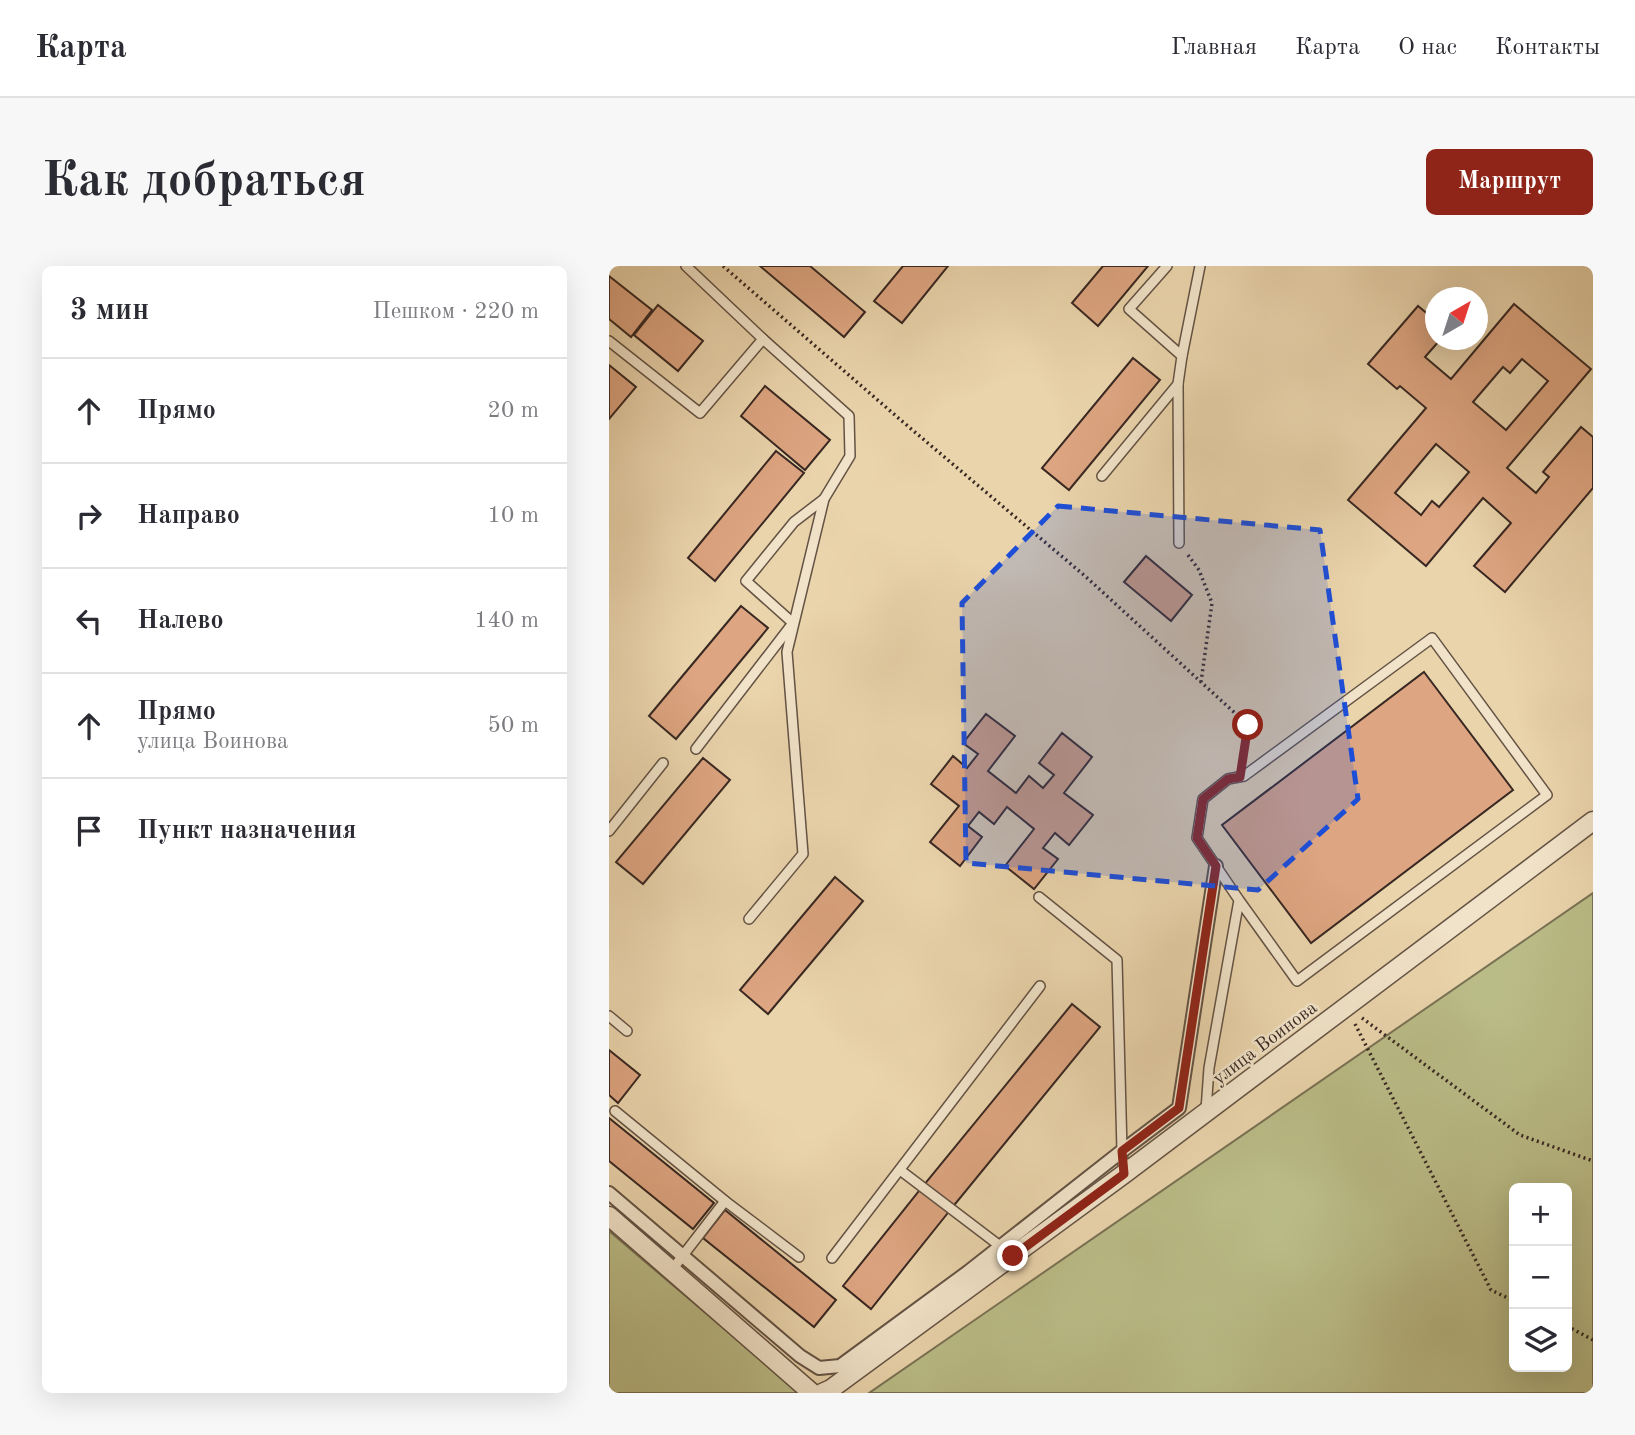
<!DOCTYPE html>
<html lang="ru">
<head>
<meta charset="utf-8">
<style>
	:root { --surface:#fff; --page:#f7f7f7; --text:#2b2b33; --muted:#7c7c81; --line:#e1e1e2; --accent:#8f2418 }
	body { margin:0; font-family:"Old Standard TT",serif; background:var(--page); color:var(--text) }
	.controls { position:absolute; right:21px; bottom:21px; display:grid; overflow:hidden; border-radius:10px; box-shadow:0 7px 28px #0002 }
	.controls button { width:63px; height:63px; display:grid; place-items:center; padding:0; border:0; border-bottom:2px solid var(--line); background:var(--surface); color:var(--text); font:35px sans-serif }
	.compass { position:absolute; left:816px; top:21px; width:63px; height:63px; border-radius:50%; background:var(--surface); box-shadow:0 7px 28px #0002; rotate:39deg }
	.stop { position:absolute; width:21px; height:21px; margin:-16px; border:5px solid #8f2418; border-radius:50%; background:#fff }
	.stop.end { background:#8f2418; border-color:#fff; box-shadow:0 2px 7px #0008 }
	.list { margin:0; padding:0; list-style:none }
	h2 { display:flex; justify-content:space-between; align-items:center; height:91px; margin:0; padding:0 28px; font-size:30px }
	h2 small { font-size:23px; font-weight:400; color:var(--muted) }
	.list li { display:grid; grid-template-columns:46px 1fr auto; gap:21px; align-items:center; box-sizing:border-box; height:105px; padding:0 28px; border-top:2px solid var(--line) }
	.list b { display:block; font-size:26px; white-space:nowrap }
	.list p { margin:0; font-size:23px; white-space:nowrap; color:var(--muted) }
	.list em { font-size:23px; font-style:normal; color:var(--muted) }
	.icon { flex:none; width:38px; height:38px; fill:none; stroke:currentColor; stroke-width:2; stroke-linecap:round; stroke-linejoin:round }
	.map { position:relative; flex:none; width:984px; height:1127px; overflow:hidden; border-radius:10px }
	header { display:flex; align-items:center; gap:42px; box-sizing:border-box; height:98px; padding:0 35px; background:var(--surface); border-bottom:2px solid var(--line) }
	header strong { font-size:33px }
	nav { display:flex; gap:38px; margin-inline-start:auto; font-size:24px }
	.intro { display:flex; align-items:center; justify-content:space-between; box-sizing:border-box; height:168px; padding:0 42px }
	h1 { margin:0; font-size:49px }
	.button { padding:18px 32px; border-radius:10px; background:var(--accent); color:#fff; font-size:24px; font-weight:700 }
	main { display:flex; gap:42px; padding:0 42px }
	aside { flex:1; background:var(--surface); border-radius:10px; box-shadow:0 7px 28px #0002 }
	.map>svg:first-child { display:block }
	.green { fill:#babc87; stroke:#797254; stroke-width:2; fill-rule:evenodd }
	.building { fill:#dda581; stroke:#382822; stroke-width:2; fill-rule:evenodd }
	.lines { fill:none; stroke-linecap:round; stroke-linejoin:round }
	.service-casing { stroke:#645344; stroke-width:12 }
	.pedestrian-casing { stroke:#645344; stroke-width:16 }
	.minor-casing { stroke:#645344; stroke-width:21 }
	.path { stroke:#382822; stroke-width:3.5; stroke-dasharray:2 3.5; stroke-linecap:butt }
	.service { stroke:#f1e3c9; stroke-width:9 }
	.pedestrian { stroke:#f1e3c9; stroke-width:12 }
	.minor { stroke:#f1e3c9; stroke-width:18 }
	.route { stroke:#8f2418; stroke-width:9 }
	.marked { fill:#1d4ed8; fill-opacity:0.2; stroke:#1d4ed8; stroke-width:5; stroke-dasharray:14 9; stroke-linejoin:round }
	.labels { text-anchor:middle; stroke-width:5; stroke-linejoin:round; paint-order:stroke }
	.street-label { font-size:19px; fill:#382822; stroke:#f1e3c9 }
</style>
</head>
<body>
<header>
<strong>Карта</strong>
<nav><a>Главная</a><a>Карта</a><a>О нас</a><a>Контакты</a></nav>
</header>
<div class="intro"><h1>Как добраться</h1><a class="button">Маршрут</a></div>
<main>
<aside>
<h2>3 мин<small>Пешком · 220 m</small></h2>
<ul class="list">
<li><svg class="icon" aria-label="ahead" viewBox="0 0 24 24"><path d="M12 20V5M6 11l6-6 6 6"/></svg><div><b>Прямо</b></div><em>20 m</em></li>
<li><svg class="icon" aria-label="right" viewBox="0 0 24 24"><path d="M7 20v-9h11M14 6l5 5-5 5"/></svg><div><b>Направо</b></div><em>10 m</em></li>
<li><svg class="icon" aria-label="left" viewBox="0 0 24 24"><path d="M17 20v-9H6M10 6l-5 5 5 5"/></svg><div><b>Налево</b></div><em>140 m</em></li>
<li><svg class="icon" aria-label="ahead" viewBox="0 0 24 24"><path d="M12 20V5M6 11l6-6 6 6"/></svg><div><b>Прямо</b><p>улица Воинова</p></div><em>50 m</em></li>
<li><svg class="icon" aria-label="arrive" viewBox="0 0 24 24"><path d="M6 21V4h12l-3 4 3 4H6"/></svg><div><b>Пункт назначения</b></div></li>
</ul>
</aside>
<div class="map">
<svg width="984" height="1127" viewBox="0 0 984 1127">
	<rect width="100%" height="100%" fill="#ead4ac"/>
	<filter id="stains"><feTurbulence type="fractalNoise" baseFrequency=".00286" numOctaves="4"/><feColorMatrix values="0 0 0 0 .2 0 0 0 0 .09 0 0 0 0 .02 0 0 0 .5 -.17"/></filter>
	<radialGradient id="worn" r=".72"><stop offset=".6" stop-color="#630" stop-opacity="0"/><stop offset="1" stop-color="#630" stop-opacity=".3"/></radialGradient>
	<!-- green -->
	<g class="green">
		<path d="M984,627V1127H260ZM905,922H958V1101H905Z"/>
		<polygon points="0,965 191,1127 0,1127"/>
	</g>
	<!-- building -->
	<g class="building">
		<polygon points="151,0 201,0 256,46 235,71"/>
		<polygon points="294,0 339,0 293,57 265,35"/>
		<polygon points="494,0 539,0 489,60 463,37"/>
		<polygon points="0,10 43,44 22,71 0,53"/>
		<path d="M905,38L982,103L898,202L927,227L940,211L934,206L972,161L984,171V222L896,326L865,300L902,257L874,232L817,300L739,234L817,142L791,120L788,123L759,98L809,40L827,55V74H831L816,91L842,113ZM913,93L939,115L897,164L864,136L894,101L901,107ZM827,178L860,206L830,241L823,235L812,249L786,227Z"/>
		<polygon points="49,39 94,75 69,105 25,69"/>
		<polygon points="524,92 551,114 460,224 433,202"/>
		<polygon points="0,99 27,121 0,153"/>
		<polygon points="156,120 221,174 196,204 132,150"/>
		<polygon points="167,185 195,207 106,315 79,292"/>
		<polygon points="537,290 583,329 562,355 515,316"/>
		<polygon points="132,340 159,362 67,473 40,450"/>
		<polygon points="815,406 904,524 702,677 613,559"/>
		<polygon points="377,448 406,470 379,505 407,527 420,510 434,522 445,509 430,497 453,467 483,491 455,527 484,549 460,579 446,567 434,582 449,593 425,623 396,600 425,563 398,541 385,558 370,546 359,560 373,571 351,600 321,576 350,540 322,518 344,490 358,502 369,488 354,477"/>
		<polygon points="94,492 121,514 34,618 7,596"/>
		<polygon points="226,611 254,635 159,748 131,724"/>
		<polygon points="463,738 491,761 342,943 314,920"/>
		<polygon points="0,784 31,809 9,837 0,829"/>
		<polygon points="0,852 105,937 84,963 0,895"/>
		<polygon points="314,920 342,943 262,1043 234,1020"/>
		<polygon points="116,944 227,1034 205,1061 94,972"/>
	</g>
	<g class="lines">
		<defs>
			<g id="service">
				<polyline points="77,0 154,73 240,150 241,190 215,233 178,386 194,588 140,653"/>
				<polyline points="0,75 91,147 154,73"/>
				<polyline points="573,90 591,0"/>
				<polyline points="569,118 570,277"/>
				<polyline points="493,210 569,118 573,90 520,43 558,0"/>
				<polyline points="87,483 184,357 137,315 185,256 215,233"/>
				<polyline points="0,565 54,497"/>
				<polyline points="430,631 508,694 513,885 515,908"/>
				<polyline points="0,750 18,765"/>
				<polyline points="597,844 600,802 630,634 588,572 594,533 619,513 635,510 823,372 938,529 688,715 630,634"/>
				<polyline points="6,845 116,935 62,1005"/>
				<polyline points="291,904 395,983"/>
				<polyline points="116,935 190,991"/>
				<polyline points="223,992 431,720"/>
			</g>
			<polyline id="pedestrian" points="0,927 191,1090 210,1102 231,1100 359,1006 513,885 570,842 607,600"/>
			<g id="minor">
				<polyline points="0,950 203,1127"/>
				<polyline points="213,1127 222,1123 515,908 984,555"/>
			</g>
		</defs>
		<!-- service casing -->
		<use href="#service" class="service-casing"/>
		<!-- pedestrian casing -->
		<use href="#pedestrian" class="pedestrian-casing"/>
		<!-- minor casing -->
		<use href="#minor" class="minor-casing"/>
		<!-- path -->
		<g class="path">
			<polyline points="114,0 294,156 476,310 639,459 634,494"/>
			<polyline points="579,289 590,304 603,337 592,416"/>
			<polyline points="753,752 911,869 984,895"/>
			<polyline points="746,758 882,1024 905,1035"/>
			<polyline points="958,1060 984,1074"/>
		</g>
		<!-- service -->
		<use href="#service" class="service"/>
		<!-- pedestrian -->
		<use href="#pedestrian" class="pedestrian"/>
		<!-- minor -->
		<use href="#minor" class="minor"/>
	</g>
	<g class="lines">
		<!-- route -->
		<polyline class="route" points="404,990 515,908 513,885 570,842 607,600 588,572 594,533 619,513 631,511 639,459"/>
	</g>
	<!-- marked area -->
	<path class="marked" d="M449,240L711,264L749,533L649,624L357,597L353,337Z"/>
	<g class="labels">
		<!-- street labels -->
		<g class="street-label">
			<text transform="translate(655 776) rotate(-37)" y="7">улица Воинова</text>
		</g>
	</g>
	<rect width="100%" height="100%" filter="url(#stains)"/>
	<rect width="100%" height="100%" fill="url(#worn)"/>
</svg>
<div class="controls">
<button>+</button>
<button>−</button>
<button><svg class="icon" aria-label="layers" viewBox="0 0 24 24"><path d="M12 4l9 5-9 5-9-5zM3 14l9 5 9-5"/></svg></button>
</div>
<svg class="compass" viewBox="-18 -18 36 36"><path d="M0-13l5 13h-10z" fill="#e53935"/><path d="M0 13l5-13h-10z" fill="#7c7c81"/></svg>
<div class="stop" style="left:639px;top:459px"></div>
<div class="stop end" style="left:404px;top:990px"></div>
</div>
</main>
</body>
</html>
